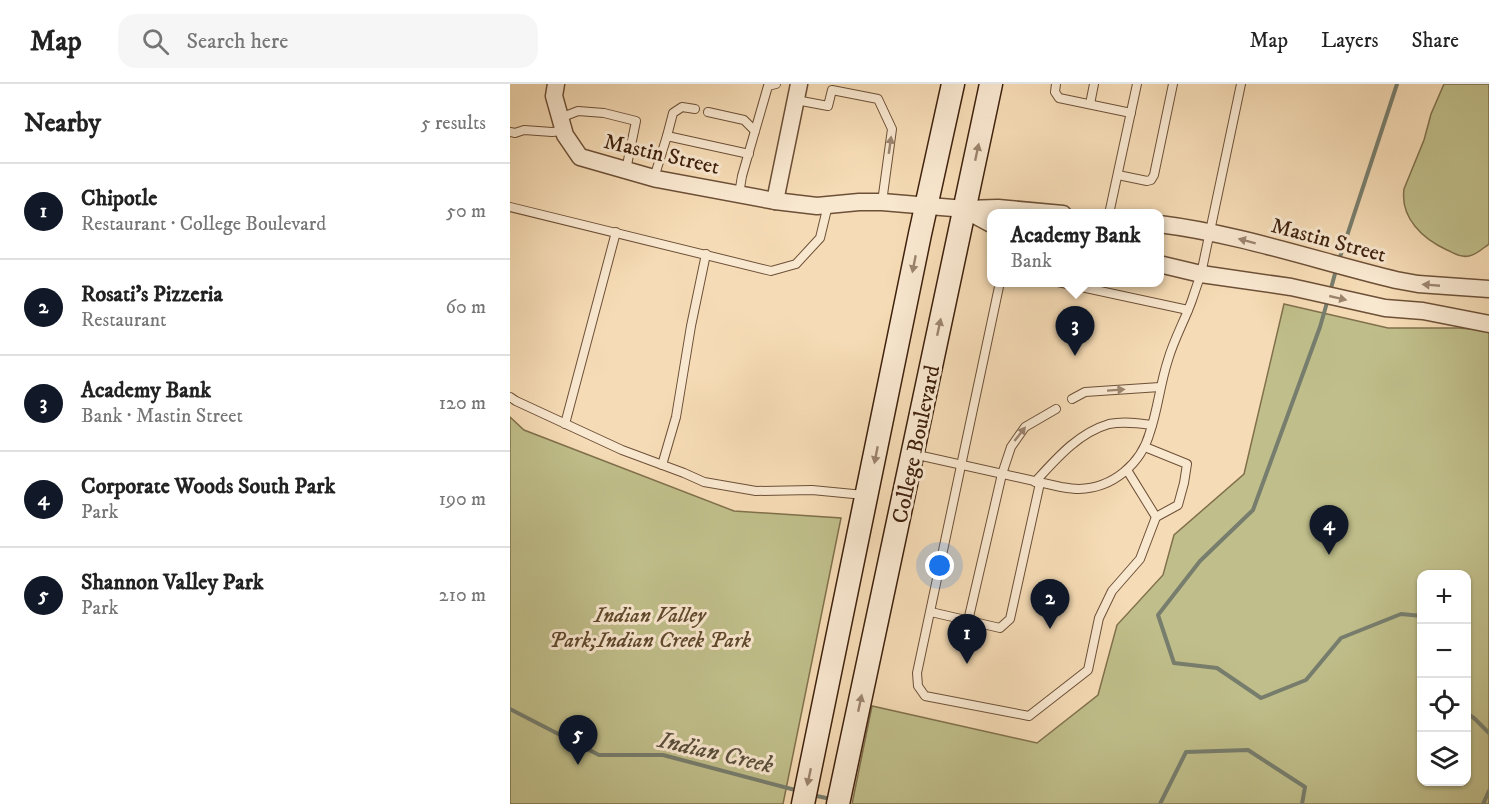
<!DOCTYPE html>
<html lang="en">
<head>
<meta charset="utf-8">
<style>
	:root { --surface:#fff; --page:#f6f6f6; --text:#222; --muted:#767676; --line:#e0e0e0; --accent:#111827 }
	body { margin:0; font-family:"IM FELL DW Pica",serif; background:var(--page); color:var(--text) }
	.controls { position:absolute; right:18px; bottom:18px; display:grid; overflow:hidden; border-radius:12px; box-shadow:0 2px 4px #0004 }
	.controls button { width:54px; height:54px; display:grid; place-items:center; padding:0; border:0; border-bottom:2px solid var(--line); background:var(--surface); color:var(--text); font:30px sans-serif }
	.you { position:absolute; left:430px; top:482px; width:21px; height:21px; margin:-15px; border:4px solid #fff; border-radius:50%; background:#1a73e8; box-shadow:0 0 0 9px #1a73e833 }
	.badge { display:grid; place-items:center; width:39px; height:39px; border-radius:50%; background:var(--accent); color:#fff; font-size:20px; font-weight:700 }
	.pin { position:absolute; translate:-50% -50px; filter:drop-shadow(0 2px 3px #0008) }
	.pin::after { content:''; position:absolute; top:32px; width:21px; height:18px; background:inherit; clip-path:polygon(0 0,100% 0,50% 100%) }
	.popup { position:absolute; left:477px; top:125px; width:177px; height:78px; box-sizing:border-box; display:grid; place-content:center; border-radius:12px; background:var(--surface); filter:drop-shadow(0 2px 4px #0005); font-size:20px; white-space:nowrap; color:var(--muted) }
	.popup b { font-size:22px; color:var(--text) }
	.popup::after { content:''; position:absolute; left:50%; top:100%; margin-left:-12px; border:12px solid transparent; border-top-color:var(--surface) }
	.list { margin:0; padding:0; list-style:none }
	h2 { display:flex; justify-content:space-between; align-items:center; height:78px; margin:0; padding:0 24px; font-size:26px }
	h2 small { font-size:20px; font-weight:400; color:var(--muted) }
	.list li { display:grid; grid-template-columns:39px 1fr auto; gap:18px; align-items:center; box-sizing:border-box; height:96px; padding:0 24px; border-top:2px solid var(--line) }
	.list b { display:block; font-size:22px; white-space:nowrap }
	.list p { margin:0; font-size:20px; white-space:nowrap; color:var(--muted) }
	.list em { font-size:20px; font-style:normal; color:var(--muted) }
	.icon { flex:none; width:33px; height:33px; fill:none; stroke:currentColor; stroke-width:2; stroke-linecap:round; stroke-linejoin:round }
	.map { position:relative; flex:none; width:979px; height:720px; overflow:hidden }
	header { display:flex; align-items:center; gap:36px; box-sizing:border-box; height:84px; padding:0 30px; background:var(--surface); border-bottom:2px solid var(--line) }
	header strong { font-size:28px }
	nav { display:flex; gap:33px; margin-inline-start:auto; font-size:21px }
	.search { width:420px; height:54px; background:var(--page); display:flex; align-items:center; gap:15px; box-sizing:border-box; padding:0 21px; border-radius:18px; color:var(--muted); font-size:22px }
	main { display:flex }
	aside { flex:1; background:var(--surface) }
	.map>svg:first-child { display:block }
	.green { fill:#c0bf8b; stroke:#80704c; stroke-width:1.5; fill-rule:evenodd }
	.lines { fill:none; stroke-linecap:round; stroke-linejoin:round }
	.stream { stroke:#777e6e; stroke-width:4 }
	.lane-casing { stroke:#6d5037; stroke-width:10 }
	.street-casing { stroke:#6d5037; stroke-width:19 }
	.secondary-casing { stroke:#3f210d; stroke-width:25 }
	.lane { stroke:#f9e8d0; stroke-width:8 }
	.street { stroke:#f9e8d0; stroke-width:16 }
	.secondary { stroke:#f9e8d0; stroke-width:22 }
	.oneway { fill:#9c846e }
	.labels { text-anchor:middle; stroke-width:6; stroke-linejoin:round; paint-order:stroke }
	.street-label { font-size:22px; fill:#3f210d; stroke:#f9e8d0 }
	.park-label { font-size:22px; font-style:italic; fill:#5f482c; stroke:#f9e8d0 }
	.water-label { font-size:24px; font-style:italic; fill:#5b503e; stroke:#f9e8d0 }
</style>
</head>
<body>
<header>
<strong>Map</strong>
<div class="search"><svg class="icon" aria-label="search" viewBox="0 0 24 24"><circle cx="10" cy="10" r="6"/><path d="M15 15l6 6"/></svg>Search here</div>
<nav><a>Map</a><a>Layers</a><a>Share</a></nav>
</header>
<main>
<aside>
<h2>Nearby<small>5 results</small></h2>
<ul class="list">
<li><span class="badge">1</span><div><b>Chipotle</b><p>Restaurant · College Boulevard</p></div><em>50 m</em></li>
<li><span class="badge">2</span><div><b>Rosati's Pizzeria</b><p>Restaurant</p></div><em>60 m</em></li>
<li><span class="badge">3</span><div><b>Academy Bank</b><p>Bank · Mastin Street</p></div><em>120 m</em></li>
<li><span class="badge">4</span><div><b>Corporate Woods South Park</b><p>Park</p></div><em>190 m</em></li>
<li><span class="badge">5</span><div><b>Shannon Valley Park</b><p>Park</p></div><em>210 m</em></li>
</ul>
</aside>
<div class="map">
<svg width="979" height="720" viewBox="0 0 979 720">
	<rect width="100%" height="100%" fill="#f6dcb6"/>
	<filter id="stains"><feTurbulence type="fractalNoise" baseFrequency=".00333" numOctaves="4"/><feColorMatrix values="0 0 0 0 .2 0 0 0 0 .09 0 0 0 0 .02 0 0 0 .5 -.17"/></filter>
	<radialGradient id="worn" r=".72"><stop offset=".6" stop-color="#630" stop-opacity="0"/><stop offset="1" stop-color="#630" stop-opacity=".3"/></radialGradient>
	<!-- green -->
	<g class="green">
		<path d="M934,0H979V160C973,164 966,171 959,172C951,174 944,169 937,166C913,155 890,134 894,105L914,56L921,30Z"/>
		<path d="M774,220L878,244H949L973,246L979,248V720H342L362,622L527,659L588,611L607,541L653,491L664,451L734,390ZM912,490H956V698H912Z"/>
		<polygon points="0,333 14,346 224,427 331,434 273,720 0,720"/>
	</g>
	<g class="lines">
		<!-- stream -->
		<g class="stream">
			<polyline points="829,176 887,0"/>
			<polyline points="820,208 826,186"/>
			<polyline points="818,215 810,243 743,426 690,477 648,531 664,579 707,584 751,614 796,596 831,554 891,530 912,532"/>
			<polyline points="0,625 89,671 153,671 289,707"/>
			<polyline points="956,629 964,634 979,649"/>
			<polyline points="302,711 321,715"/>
			<polyline points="650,720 676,668 738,666 795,703 792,720"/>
			<polyline points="973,720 979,707"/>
		</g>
		<defs>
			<g id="lane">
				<polyline points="546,0 545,8 549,14 621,29"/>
				<polyline points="286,16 318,22 322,6 368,15 382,45 372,118"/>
				<polyline points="580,20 584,0"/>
				<polyline points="198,28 234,36 245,47"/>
				<polyline points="50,34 68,27 94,29 126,37 116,86"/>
				<polyline points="0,48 5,49 14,46 42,48 54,47"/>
				<polyline points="157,52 163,29 172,23 185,25"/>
				<polyline points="608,91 637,97 641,96 644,91 663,0"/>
				<polyline points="144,94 157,52 239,70"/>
				<polyline points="229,110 232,92 258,2 266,0"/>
				<polyline points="0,123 261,187 286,180 310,154 318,121"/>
				<polyline points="599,130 627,0"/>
				<polyline points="490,198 407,589 408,602 415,612 519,632 578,586 589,534 602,507 630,475 646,433 617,386"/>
				<polyline points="548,198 678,226"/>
				<polyline points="0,313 6,317 112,366 174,389 194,398 246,407 302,406 354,411"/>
				<polyline points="562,315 575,308 650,303"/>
				<polyline points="55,340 106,148"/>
				<polyline points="635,363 677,380 674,399 668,421 646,433"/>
				<path d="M403,370L551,403C557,404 563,405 569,405C603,404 631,380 640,348C648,325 650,300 658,276C664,255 675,236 682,216C685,207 688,198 691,190L731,0"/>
				<polyline points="152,381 166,333 181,242 196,170"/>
				<path d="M525,398C546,375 568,349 599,340C613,337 628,339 642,341"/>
				<polyline points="421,528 490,544 500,535 530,399"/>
				<polyline points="458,537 492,390 501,363 515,343 546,325"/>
			</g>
			<g id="street">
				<polyline points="46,0 44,12 55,51 70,73 147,95 265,117 307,122 349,118 372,118 455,125 488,124 553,130"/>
				<polyline points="265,117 289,0"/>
				<polyline points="455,126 481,140"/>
				<path d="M649,140C730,150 807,177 886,196L908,200L979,205"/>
				<polyline points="649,180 691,190 781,203 875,224 913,227 979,240"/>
			</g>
			<g id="secondary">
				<polyline points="293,720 410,150 443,0"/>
				<polyline points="328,720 481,0"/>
			</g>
		</defs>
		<!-- lane casing -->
		<use href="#lane" class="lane-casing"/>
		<!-- street casing -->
		<use href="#street" class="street-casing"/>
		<!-- secondary casing -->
		<use href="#secondary" class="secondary-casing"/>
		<!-- lane -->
		<use href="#lane" class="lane"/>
		<!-- street -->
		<use href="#street" class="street"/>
		<!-- secondary -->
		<use href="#secondary" class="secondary"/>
	</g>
	<!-- one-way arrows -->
	<defs><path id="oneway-solid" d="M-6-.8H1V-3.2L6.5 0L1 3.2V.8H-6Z" transform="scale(1.5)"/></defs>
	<g class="oneway">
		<use href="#oneway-solid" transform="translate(380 61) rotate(-82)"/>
		<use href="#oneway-solid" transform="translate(467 68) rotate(-78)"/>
		<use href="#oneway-solid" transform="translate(737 157) rotate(-165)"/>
		<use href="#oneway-solid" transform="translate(404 180) rotate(101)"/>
		<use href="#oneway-solid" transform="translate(921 201) rotate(-175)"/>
		<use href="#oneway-solid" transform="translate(828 214) rotate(13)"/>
		<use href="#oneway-solid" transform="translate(429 243) rotate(-78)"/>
		<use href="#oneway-solid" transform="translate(606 306) rotate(-4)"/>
		<use href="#oneway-solid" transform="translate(510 350) rotate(-52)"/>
		<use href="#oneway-solid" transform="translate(366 371) rotate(101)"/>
		<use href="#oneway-solid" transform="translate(350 619) rotate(-78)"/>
		<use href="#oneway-solid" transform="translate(299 693) rotate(102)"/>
	</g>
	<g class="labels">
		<!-- street labels -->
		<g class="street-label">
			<text transform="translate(152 69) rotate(13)" y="8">Mastin Street</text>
			<text transform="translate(819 155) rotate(15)" y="8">Mastin Street</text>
			<text transform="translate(405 360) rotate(-78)" y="8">College Boulevard</text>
		</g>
		<!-- park labels -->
		<g class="park-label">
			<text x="140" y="538">Indian Valley<tspan x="140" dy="25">Park;Indian Creek Park</tspan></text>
		</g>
		<!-- water labels -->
		<g class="water-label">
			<text transform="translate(206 668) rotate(13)" y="8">Indian Creek</text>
		</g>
	</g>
	<rect width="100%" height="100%" filter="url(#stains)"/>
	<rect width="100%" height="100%" fill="url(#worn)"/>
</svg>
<div class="controls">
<button>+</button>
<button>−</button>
<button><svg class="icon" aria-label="locate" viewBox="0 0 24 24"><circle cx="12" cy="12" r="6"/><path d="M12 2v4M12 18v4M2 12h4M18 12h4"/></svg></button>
<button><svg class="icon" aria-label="layers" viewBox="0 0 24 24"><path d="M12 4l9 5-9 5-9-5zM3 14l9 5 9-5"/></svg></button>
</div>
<div class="you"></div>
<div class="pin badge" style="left:457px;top:580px">1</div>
<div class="pin badge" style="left:540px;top:545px">2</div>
<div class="pin badge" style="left:565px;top:272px">3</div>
<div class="popup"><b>Academy Bank</b>Bank</div>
<div class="pin badge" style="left:819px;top:471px">4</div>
<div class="pin badge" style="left:68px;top:681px">5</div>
</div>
</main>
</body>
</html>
